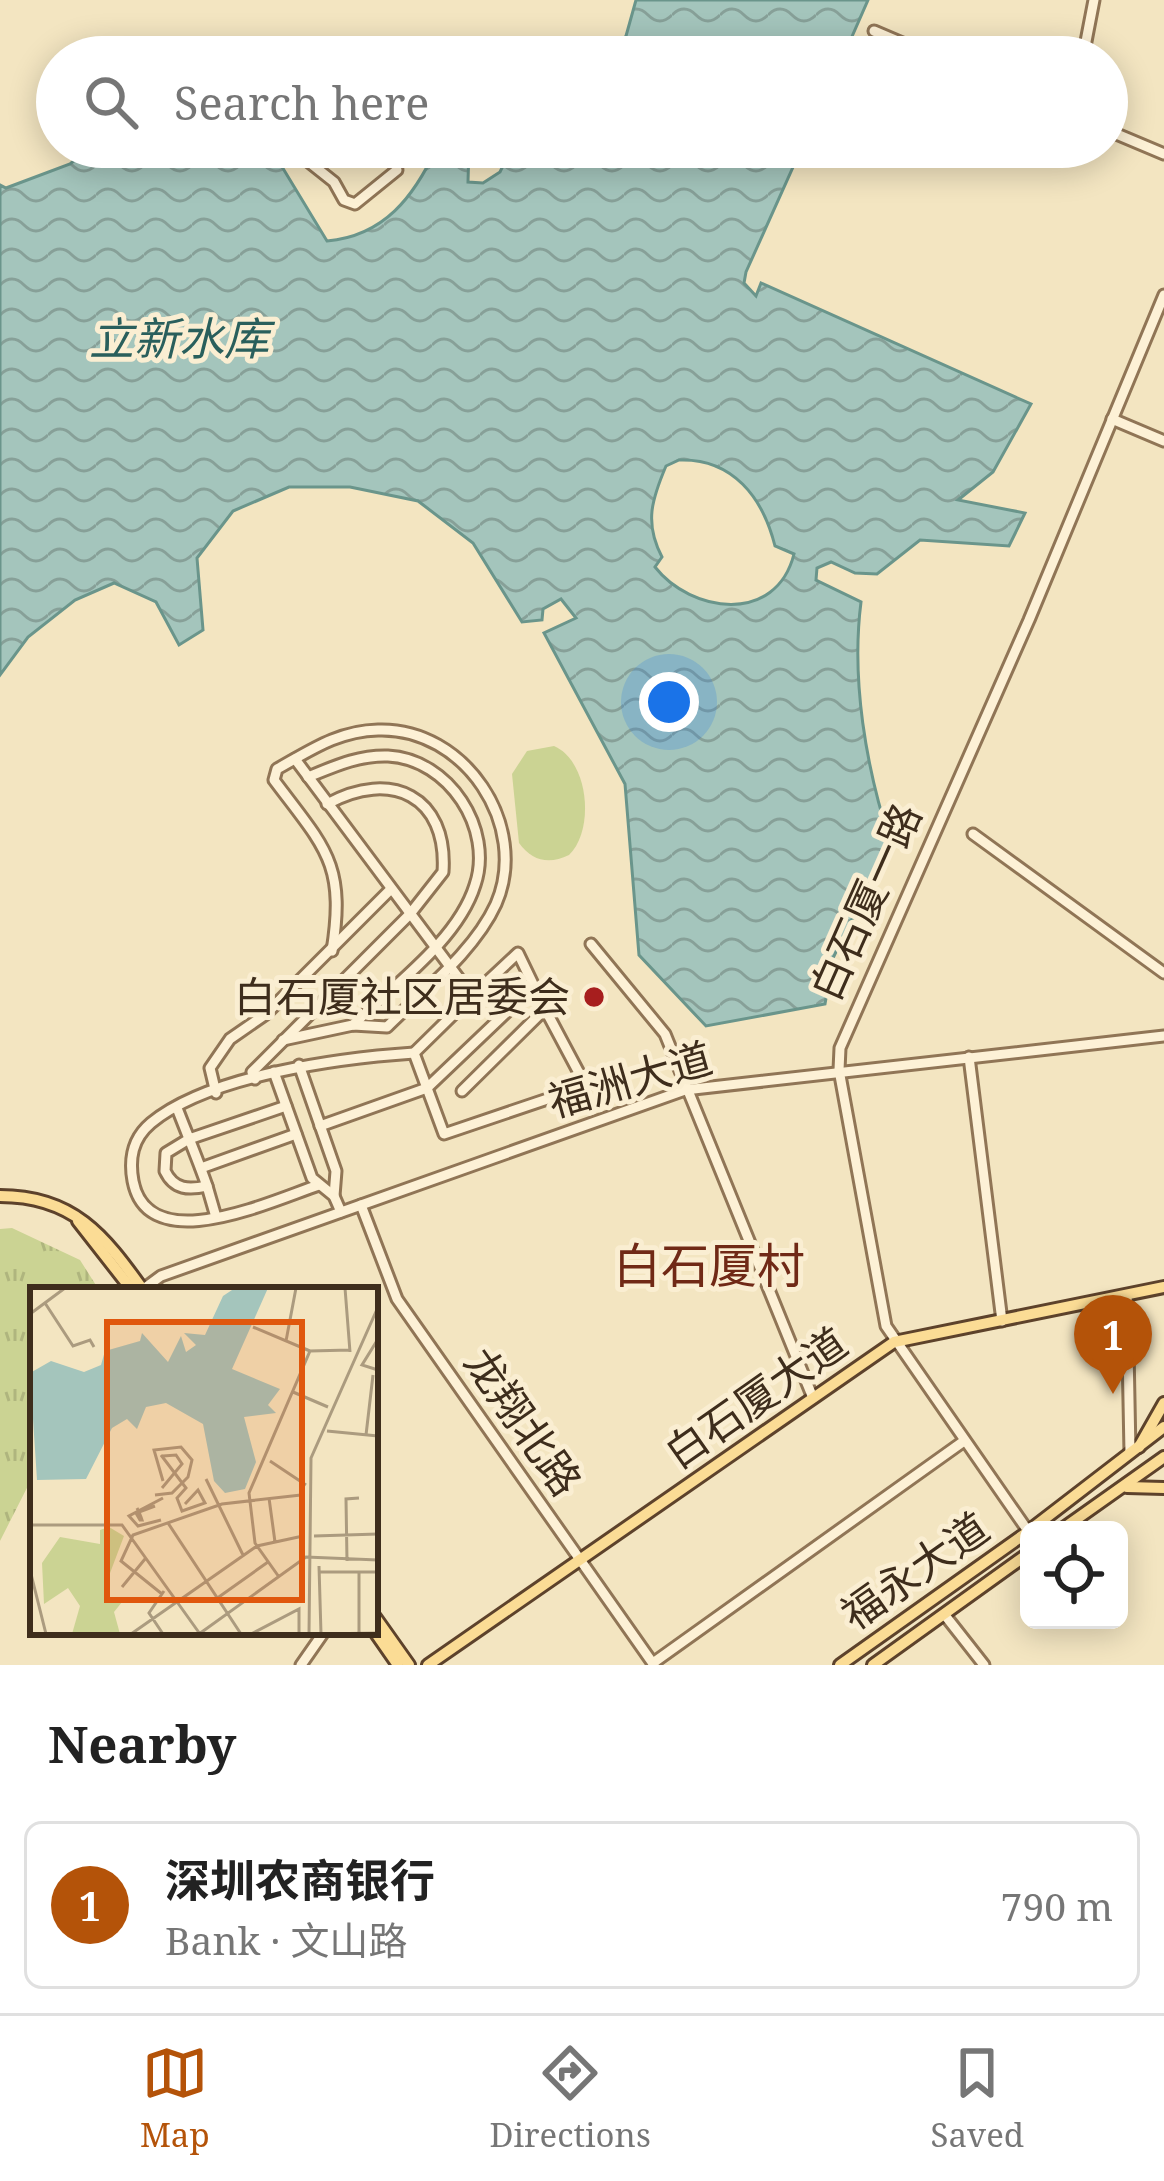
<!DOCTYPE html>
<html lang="en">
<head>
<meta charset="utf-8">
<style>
	:root { --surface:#fff; --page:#f2f2f2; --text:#222; --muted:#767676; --line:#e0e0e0; --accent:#b45309 }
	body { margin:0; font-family:"Noto Serif","Noto Sans SC",serif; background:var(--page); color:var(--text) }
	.controls { position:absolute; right:36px; bottom:36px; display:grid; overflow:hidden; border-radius:18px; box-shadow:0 6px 30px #0003 }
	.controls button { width:108px; height:108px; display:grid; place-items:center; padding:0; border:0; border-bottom:3px solid var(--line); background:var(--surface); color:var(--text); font:60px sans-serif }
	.you { position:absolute; left:669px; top:702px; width:42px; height:42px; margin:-30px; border:9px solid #fff; border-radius:50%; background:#1a73e8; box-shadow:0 0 0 18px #1a73e833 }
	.badge { display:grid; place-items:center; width:78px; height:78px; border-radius:50%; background:var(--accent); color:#fff; font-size:39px; font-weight:700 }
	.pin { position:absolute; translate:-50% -99px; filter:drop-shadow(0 3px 6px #0008) }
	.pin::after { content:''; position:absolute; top:63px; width:42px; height:36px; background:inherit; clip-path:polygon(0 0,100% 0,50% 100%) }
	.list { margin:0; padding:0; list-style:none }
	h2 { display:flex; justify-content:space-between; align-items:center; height:156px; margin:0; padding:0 48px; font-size:51px }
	h2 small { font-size:39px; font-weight:400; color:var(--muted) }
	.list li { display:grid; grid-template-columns:78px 1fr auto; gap:36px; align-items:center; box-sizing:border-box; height:168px; margin:0 24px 24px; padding:0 24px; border:3px solid var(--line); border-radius:18px }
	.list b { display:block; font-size:45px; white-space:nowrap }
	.list p { margin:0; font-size:39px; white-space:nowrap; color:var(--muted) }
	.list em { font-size:39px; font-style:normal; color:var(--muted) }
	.icon { flex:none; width:66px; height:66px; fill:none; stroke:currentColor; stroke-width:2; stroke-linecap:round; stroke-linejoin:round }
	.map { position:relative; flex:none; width:1164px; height:1665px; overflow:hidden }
	.search { position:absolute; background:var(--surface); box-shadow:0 6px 30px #0003; left:36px; right:36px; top:36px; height:132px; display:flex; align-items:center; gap:30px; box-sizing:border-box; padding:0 42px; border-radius:66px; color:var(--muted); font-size:45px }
	.sheet { height:348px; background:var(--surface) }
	nav { display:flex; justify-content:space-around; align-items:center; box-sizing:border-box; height:168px; border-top:3px solid var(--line); background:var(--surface); font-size:33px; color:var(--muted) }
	nav a { display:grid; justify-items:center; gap:6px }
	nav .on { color:var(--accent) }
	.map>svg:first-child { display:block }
	.grass { fill:url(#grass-tufts) }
	.garden { fill:#cbd393 }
	.water { fill:url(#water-waves); stroke:#6a958b; stroke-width:3; fill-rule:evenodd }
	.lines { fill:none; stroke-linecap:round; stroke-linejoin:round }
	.minor-casing { stroke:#907556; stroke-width:15 }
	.major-casing { stroke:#5d422b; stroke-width:16 }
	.minor { stroke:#fdf1d6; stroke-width:9 }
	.major { stroke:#fbdc95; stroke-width:10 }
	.poi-dot { fill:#a71e1e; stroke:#faeed2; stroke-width:4.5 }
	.labels { text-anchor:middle; stroke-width:10; stroke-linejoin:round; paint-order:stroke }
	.street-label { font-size:42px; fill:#3e2d1c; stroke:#faeed2 }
	.poi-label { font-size:42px; fill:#3e2d1c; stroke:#faeed2; text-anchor:end }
	.water-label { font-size:45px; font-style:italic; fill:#295f5c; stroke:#faeed2 }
	.quarter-label { font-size:48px; fill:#702916; stroke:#faeed2 }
	.inset-road { fill:none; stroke:#ab9b7f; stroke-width:3 }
	.view { fill:#e0570d; fill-opacity:0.15; stroke:#e0570d; stroke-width:6 }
	.inset-edge { fill:none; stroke:#3e2d1c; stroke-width:6 }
</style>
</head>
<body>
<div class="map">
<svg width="1164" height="1665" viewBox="0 0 1164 1665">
	<defs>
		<pattern id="grass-tufts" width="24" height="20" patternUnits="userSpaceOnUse" patternTransform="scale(3)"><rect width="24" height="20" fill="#cbd393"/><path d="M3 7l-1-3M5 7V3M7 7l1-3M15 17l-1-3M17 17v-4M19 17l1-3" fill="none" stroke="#afb57e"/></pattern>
		<pattern id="water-waves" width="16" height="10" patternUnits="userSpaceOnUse" patternTransform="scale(3)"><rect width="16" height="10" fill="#a4c5bc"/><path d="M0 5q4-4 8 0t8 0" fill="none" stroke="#87a098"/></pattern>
	</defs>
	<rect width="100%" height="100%" fill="#f3e5c1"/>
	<!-- grass -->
	<polygon class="grass" points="12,1228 80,1260 99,1290 33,1290 33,1476 0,1541 0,1229"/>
	<!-- garden -->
	<path class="garden" d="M554,746C589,761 595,830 569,855C549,865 532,861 519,843L512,774L527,751Z"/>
	<!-- water -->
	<g class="water">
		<polygon points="636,0 868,0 843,57 607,57 626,36"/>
		<path d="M91,147H270L327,241C384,236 414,197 437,147H469L468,182L483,183L500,172L512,147H802L746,272L744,283L756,296L761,283L1031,404L993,472L958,500L1025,513L1009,546L920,540L877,574L855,573L831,562L817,568L816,580L861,602C851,680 866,767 890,841L833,958L825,1004L706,1026L639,955L625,784L544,633L576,618L561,599L543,609L542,620L522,622L473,543L418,501L350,487H289L233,511L197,558L203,630L179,645L156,602L114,583L75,600L28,637L0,675V185L6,188L70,164ZM679,460C733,458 763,498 775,546L794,554C776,625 691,613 655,567L662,557C644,523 652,499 666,466Z"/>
	</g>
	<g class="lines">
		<defs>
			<g id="minor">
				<polyline points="874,31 935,57"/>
				<polyline points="1083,57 1094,0"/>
				<polyline points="1107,130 1164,154"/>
				<polyline points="290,147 334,182 344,200 355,204 397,170"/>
				<polyline points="1112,419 1164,441"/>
				<polyline points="295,759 472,996 414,1053 444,1134 586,1086 545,1009 462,1091"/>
				<path d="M308,777C335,766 359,755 388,756C449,759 494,829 475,885C458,940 393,986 353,1025"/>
				<polyline points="973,834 1164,973"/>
				<polyline points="591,944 665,1034 813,1398"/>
				<polyline points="472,996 518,953 545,1009"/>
				<path d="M283,1040L353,1025L387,1027C424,990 474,952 496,904C530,826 465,727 378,730C338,731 311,750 277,769L274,780C325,848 346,863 332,951"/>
				<polyline points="969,1057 1002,1321"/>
				<polyline points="299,1065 336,1171 334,1196"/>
				<polyline points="274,1072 312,1178 334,1196 341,1212"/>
				<path d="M255,1079L252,1072L410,914L443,872C448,796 391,769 327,804"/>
				<polyline points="216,1093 210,1068 230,1039 266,1014 391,889"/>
				<path d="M177,1108C187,1134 198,1160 207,1186C189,1190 174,1190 165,1171L166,1153L189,1139L286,1106"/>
				<polyline points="320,1126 427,1088 534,986"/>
				<polyline points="201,1168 296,1134"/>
				<path d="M319,1185C273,1200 148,1260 133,1181C129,1159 132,1139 151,1123C209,1075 341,1058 414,1053"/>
				<polyline points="207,1186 216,1217"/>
				<polyline points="361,1205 397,1299 654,1665"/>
				<polyline points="142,1290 161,1276 685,1090 1164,1036"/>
				<polyline points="1127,1297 1130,1453"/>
				<polyline points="1028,1531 886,1326 839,1070 840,1048 1029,620 1164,295"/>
				<polyline points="944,1614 984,1665"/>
				<polyline points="653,1663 964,1441"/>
				<polyline points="301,1665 324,1632"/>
			</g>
			<g id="major">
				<path d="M0,1196C73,1196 104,1235 143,1290"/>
				<polyline points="78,1221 132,1290"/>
				<polyline points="1139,1447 1164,1403"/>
				<polyline points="1127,1487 1164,1488"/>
				<polyline points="1030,1530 1164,1427"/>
				<polyline points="1061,1530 1164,1457"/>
				<polyline points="375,1617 409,1665"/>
				<polyline points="375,1632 398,1665"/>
				<polyline points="428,1665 894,1342 1164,1287"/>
				<polyline points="840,1665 1029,1531"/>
				<polyline points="873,1665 1029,1553"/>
			</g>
		</defs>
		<!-- minor casing -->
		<use href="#minor" class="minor-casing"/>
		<!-- major casing -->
		<use href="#major" class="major-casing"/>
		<!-- minor -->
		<use href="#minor" class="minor"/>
		<!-- major -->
		<use href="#major" class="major"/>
	</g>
	<!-- markers -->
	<circle class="poi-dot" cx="594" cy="997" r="12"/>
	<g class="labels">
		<!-- street labels -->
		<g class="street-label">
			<text transform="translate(866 902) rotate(-66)" y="15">白石厦一路</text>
			<text transform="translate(630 1080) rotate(-16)" y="15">福洲大道</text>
			<text transform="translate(756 1398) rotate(-35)" y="15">白石厦大道</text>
			<text transform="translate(523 1422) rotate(55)" y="15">龙翔北路</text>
			<text transform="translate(915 1571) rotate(-35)" y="15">福永大道</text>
		</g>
		<!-- poi labels -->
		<g class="poi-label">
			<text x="570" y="1012">白石厦社区居委会</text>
		</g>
		<!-- water labels -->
		<g class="water-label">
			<text x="179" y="355">立新水库</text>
		</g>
		<!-- quarter labels -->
		<g class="quarter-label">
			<text x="709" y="1283">白石厦村</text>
		</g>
	</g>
	<!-- overview -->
	<g transform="translate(30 1287)">
		<rect width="348" height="348" fill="#f3e5c1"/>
		<path d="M79,240L94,249L74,302L82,313L96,310L84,325L90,347H42L50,319L38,301L14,317L12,276L30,250L70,257V243Z" fill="#cbd393"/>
		<path d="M205,1H238L202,82L250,102L238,118L246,126L214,130L226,175L215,202L195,206L184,194L173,137L136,116L116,120L107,142L97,132L82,141L56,192L7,193L0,86L21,74L54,85L71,78L75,64L110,54L112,46L138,75L151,49L156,65L166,58L154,46L175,48L193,9Z" fill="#a4c5bc"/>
		<path class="inset-road" d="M315,1L320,65M15,16L43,59L60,53L64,60M0,27L35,1M223,40L280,64M348,52L332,78L348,83M256,54L266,1M263,105L298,120M297,144L348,149M336,148L343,88M131,168L156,201L147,211L152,224L175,216L168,203L155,217M240,174L276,198M176,192L213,268M132,201L152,177L146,168L133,169M125,208L142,206L158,190L162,173L151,160L124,163L133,194M239,211L245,255M107,221L109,225L111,230L112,233H110L106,226L109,225L125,219M131,233L108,239L99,229L133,211M138,236L211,347M0,238H92L170,347M284,249L348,247M317,274L316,212L329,211M289,279L291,347M0,283L16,347M290,285H348M329,285V347M249,290L225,256L219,206L280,64L320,63M92,300L115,272M132,307L91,274L103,248L192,217L271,208M186,312L238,275M101,347L227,259L273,249M133,347L119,326L134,304M169,347L276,270L348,273M221,347L269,322V347M279,347L281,171L348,20M290,347L348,346"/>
		<path class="view" d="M77,35H272V313H77Z"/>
		<rect width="348" height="348" class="inset-edge"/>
	</g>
</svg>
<div class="controls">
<button><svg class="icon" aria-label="locate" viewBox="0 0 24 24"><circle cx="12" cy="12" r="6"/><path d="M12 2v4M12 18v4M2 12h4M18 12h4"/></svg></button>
</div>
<div class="you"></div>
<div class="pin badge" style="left:1113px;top:1394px">1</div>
<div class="search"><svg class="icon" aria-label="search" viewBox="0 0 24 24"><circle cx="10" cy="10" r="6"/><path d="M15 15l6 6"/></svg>Search here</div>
</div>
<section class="sheet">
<h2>Nearby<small></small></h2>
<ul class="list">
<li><span class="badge">1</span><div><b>深圳农商银行</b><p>Bank · 文山路</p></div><em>790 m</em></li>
</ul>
</section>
<nav>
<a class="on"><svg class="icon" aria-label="map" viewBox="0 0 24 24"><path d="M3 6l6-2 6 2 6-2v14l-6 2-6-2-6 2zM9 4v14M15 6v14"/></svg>Map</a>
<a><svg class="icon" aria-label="directions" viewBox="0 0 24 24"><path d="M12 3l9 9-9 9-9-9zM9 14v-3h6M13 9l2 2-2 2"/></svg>Directions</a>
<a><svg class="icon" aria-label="saved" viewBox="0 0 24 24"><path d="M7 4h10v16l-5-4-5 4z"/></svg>Saved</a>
</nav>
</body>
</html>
